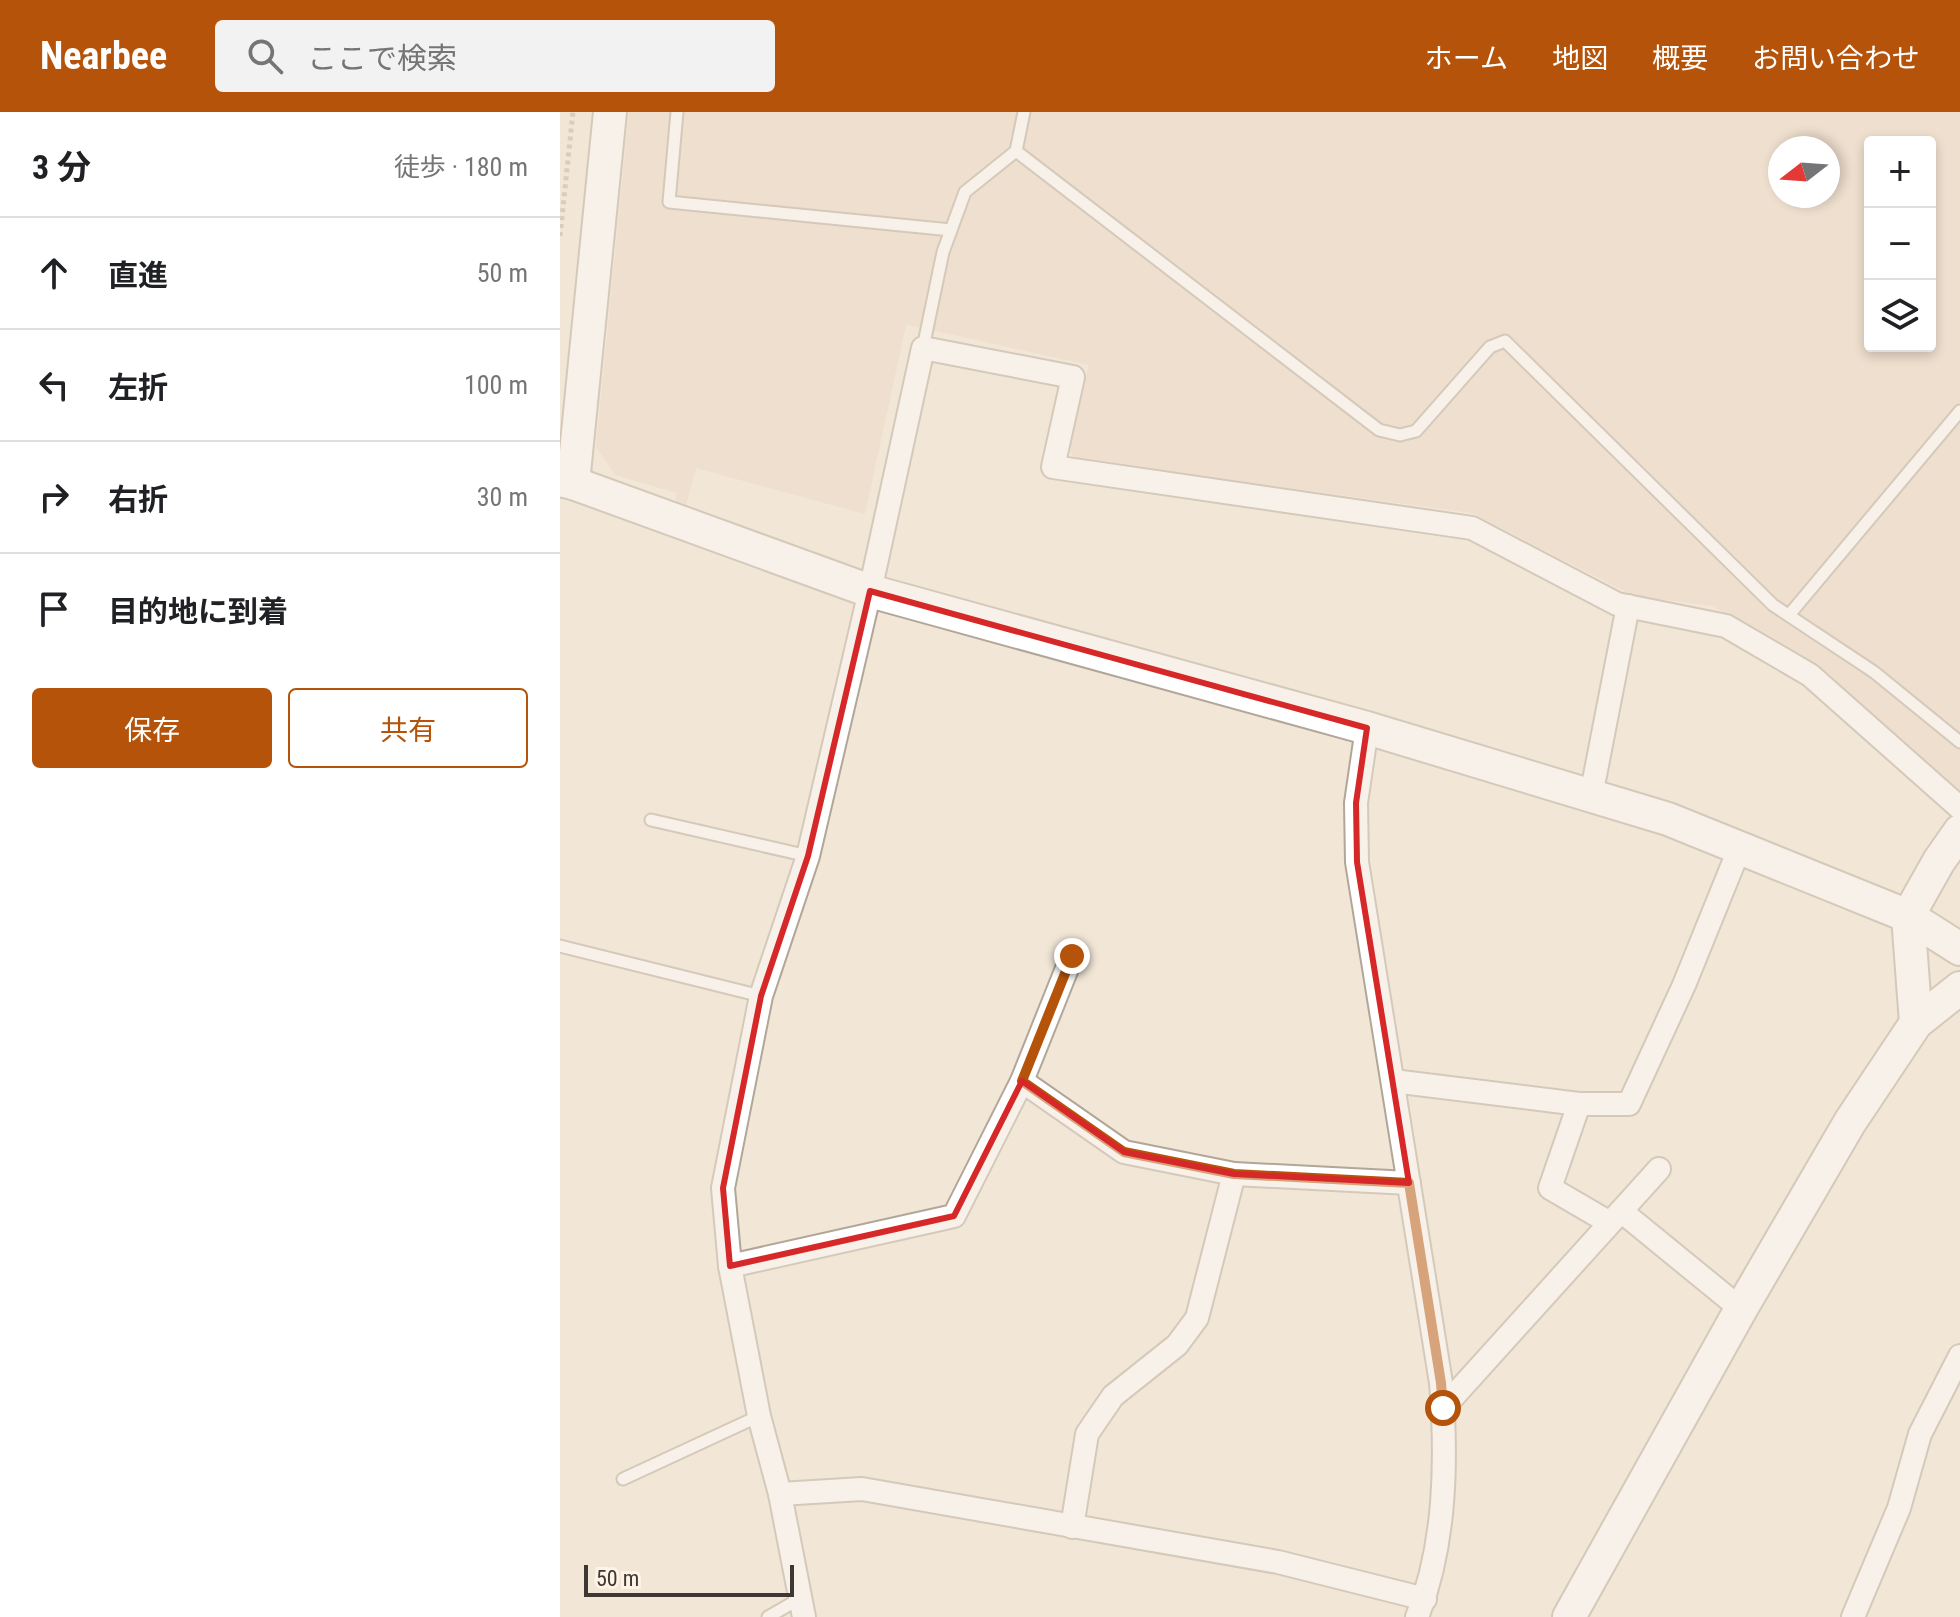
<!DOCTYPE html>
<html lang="ja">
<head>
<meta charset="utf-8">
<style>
	:root { --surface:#fff; --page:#f2f2f2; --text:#202124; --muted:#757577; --line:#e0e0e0; --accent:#b45309 }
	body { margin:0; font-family:"Roboto Condensed","Noto Sans JP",sans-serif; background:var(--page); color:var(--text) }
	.controls { position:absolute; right:24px; top:24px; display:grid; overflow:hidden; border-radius:8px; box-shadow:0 4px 12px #0003 }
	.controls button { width:72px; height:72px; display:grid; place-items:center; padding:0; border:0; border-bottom:2px solid var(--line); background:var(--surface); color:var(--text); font:40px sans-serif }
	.compass { position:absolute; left:1208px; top:24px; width:72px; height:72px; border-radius:50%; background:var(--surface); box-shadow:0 4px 12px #0003; rotate:253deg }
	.scale { position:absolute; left:24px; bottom:20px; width:210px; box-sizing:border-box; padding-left:8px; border:4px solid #3d3833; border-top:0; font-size:22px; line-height:28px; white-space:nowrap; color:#3d3833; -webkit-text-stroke:6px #fff3e5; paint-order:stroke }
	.stop { position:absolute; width:24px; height:24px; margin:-18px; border:6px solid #b45309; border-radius:50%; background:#fff }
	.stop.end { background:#b45309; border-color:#fff; box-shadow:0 2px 8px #0008 }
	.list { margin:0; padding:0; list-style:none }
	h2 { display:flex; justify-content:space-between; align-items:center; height:104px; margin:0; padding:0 32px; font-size:34px }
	h2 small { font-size:26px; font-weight:400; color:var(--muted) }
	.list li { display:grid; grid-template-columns:52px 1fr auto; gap:24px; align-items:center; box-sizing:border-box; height:112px; padding:0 32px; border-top:2px solid var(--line) }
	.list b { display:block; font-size:30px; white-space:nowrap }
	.list em { font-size:26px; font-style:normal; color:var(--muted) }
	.actions { display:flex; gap:16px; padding:24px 32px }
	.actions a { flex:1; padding:18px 0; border:2px solid var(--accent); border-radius:8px; text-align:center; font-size:28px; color:var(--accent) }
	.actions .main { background:var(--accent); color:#fff }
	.icon { flex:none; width:44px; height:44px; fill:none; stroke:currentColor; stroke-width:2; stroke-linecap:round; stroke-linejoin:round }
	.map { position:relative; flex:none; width:1400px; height:1505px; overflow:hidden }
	header { display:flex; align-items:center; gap:48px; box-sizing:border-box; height:112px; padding:0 40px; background:var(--accent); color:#fff }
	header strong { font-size:38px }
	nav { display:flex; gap:44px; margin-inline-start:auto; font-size:28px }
	.search { width:560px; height:72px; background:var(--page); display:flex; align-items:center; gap:20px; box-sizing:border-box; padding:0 28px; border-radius:8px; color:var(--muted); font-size:30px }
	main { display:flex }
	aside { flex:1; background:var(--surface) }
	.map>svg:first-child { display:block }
	.built { fill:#e8d8c4; fill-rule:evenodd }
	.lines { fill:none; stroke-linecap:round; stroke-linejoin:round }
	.lane-casing { stroke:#b1a698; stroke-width:15 }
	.street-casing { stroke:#b1a698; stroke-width:26 }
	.secondary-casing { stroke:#b1a698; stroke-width:36 }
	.path { stroke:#b8afa3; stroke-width:5; stroke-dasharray:4 4; stroke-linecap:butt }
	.lane { stroke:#fff; stroke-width:11 }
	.street { stroke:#fff; stroke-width:22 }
	.secondary { stroke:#fff; stroke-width:32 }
	.route { stroke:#b45309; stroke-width:10 }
	.marked { fill:none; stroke:#d62828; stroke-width:6; stroke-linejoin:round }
</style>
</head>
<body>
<header>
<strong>Nearbee</strong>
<div class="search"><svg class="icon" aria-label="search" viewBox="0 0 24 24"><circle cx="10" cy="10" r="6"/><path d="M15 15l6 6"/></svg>ここで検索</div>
<nav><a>ホーム</a><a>地図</a><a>概要</a><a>お問い合わせ</a></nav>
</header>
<main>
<aside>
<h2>3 分<small>徒歩 · 180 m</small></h2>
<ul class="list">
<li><svg class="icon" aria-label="ahead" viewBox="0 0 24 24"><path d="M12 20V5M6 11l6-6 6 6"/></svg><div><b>直進</b></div><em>50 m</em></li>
<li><svg class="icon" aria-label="left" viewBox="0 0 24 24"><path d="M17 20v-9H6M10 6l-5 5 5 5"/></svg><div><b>左折</b></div><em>100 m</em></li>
<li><svg class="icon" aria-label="right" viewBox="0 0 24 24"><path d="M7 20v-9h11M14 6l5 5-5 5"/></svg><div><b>右折</b></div><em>30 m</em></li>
<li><svg class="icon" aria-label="arrive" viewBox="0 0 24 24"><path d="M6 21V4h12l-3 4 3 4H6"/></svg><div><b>目的地に到着</b></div></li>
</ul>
<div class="actions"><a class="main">保存</a><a>共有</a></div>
</aside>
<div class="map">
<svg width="1400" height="1505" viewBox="0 0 1400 1505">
	<rect width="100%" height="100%" fill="#f2e6d7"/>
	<!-- built -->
	<path class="built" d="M69,0H1400V682L1246,549L1153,494L1074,484L912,401L516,347L511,341L509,330L529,253L367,217L346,213L305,402L136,356L125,397L114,395L117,381L55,363L36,335ZM1310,30H1370V234H1310ZM1220,36H1268V84H1220Z"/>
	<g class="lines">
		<defs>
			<g id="lane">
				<polyline points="117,0 109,90 391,118"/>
				<polyline points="456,39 819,318 840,323 856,319 930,235 945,229 1213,493 1314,560 1400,630"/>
				<polyline points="363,236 383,140 405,80 456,39 464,0"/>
				<polyline points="1229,503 1400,299"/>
				<polyline points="91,708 248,744"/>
				<polyline points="0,834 201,884"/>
				<polyline points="63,1367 199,1304"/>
				<polyline points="208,1505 241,1486"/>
			</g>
			<g id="street">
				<path d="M807,616L796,691L797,750L881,1271C887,1348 886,1432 857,1505"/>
				<polyline points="1031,684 1068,494"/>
				<polyline points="462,969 564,1040 674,1062 849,1071"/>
				<polyline points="833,969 1019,992"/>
				<polyline points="1061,1099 1181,1197"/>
				<polyline points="1050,1111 990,1076 1019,992 1069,992 1124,873 1180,735"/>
				<polyline points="170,1154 394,1104 462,969 512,844"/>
				<polyline points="883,1296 1099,1057"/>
				<polyline points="220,1382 302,1377 718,1450 865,1487"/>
				<polyline points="512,1415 527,1322 553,1284 617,1233 637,1206 674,1062"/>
				<polyline points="244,1505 220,1382 199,1304 170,1154 163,1076 201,884 248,744 310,479 363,236 513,265 493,355 912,416 1057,492 1166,514 1250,563 1400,696"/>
				<polyline points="1293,1505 1339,1396 1360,1322 1400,1244"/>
			</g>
			<g id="secondary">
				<polyline points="0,368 13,371 310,479 807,616 1108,707 1348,804 1400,837"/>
				<polyline points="13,371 50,0"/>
				<polyline points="1356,911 1348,804 1379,749 1400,719"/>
				<polyline points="1009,1505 1181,1197 1290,1010 1356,911 1400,876"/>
			</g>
		</defs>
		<!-- lane casing -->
		<use href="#lane" class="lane-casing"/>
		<!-- street casing -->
		<use href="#street" class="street-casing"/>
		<!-- secondary casing -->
		<use href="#secondary" class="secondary-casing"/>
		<!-- path -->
		<polyline class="path" points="0,124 13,0"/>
		<!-- lane -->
		<use href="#lane" class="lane"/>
		<!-- street -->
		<use href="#street" class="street"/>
		<!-- secondary -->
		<use href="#secondary" class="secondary"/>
	</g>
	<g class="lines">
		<!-- route -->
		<polyline class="route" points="512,844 462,969 564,1040 674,1062 849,1071 881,1271 883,1296"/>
	</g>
	<!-- marked area -->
	<path d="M0 0H1400V1505H0ZM310,479L807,616L796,691L797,750L849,1071L674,1062L564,1040L462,969L394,1104L170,1154L163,1076L201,884L248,744Z" fill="#f2e6d7" fill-opacity=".55" fill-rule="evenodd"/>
	<path class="marked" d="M310,479L807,616L796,691L797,750L849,1071L674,1062L564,1040L462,969L394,1104L170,1154L163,1076L201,884L248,744Z"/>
</svg>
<div class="controls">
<button>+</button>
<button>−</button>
<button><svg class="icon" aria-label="layers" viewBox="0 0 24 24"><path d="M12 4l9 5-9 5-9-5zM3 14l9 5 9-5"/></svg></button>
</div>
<svg class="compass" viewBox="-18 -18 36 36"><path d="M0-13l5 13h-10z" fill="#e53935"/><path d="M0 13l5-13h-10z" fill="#757577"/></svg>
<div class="scale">50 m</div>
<div class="stop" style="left:883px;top:1296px"></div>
<div class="stop end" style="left:512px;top:844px"></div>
</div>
</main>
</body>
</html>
